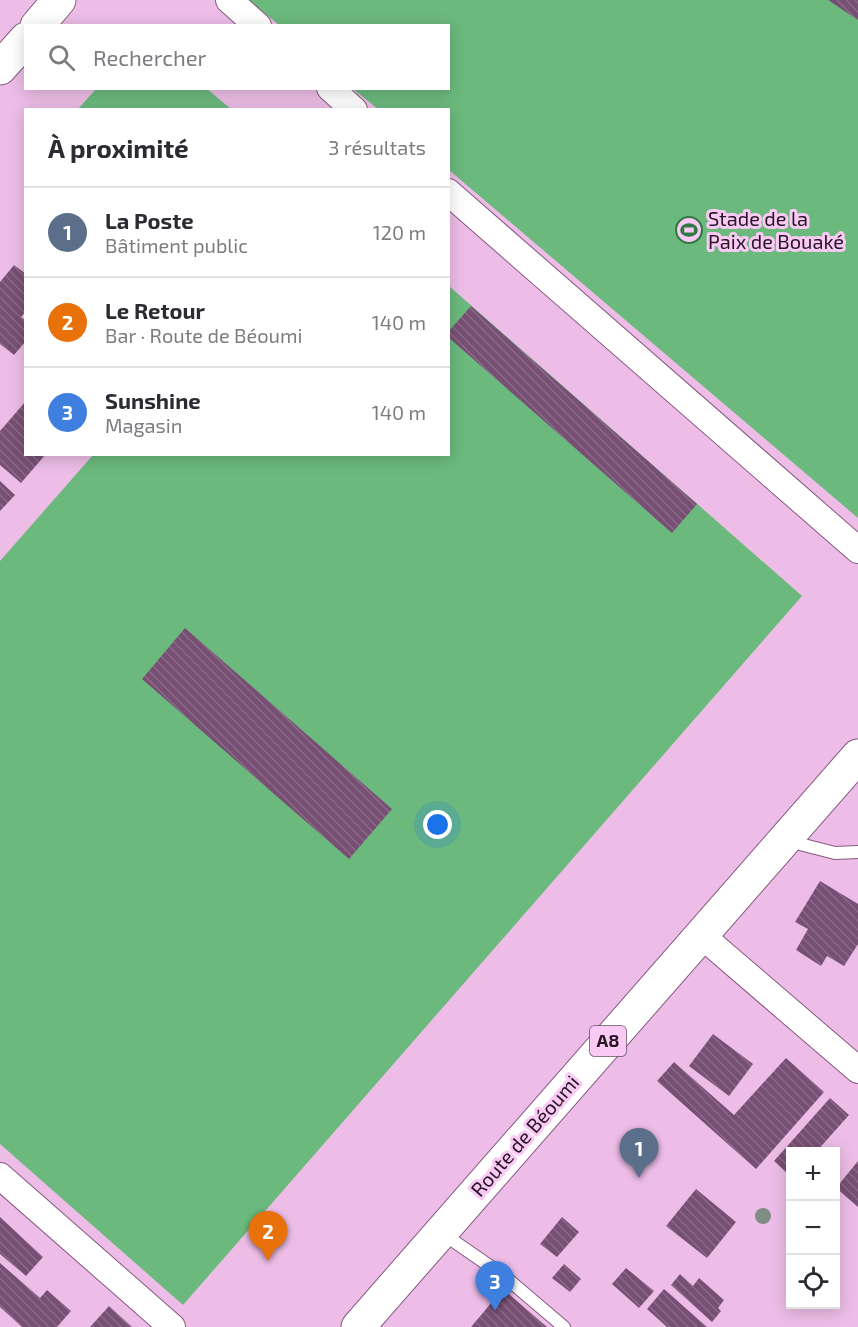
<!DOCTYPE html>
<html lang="fr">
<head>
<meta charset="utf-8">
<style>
	:root { --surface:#fff; --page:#f7f7f7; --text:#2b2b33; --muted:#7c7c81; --line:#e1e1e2; --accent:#317844 }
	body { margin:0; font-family:"Exo 2",sans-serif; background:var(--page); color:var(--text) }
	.controls { position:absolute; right:18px; bottom:18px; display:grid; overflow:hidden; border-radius:0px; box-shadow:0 3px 15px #0003 }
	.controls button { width:54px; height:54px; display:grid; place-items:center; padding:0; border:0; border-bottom:2px solid var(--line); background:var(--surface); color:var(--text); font:30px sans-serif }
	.you { position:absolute; left:438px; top:825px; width:21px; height:21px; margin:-15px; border:4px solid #fff; border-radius:50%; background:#1a73e8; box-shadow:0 0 0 9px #1a73e833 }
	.badge { display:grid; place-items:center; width:39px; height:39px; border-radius:50%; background:var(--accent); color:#fff; font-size:20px; font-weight:700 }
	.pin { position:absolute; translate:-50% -50px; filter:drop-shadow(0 2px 3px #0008) }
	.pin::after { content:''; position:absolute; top:32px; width:21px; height:18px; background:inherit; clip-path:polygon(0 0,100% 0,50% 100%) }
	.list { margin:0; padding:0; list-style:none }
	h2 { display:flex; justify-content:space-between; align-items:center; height:78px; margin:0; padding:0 24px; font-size:26px }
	h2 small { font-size:20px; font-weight:400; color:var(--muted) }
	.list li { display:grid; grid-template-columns:39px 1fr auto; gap:18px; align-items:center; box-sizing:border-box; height:90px; padding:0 24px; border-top:2px solid var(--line) }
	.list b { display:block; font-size:22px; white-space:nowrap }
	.list p { margin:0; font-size:20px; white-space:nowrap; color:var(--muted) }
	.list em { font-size:20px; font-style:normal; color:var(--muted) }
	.icon { flex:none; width:33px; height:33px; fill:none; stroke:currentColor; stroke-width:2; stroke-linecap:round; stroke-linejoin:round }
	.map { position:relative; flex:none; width:858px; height:1327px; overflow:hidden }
	.search { position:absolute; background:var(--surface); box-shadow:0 3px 15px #0003; left:24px; top:24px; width:426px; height:66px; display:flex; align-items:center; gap:15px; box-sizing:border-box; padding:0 21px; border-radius:0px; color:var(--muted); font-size:22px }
	.panel { position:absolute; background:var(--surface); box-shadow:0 3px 15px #0003; left:24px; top:108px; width:426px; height:348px; border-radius:0px }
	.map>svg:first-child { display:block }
	.pitch { fill:#6bb97d }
	.building { fill:url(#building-back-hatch) }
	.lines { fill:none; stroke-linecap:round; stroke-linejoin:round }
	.lane-casing { stroke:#855a80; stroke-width:14 }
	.street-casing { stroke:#855a80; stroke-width:28 }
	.secondary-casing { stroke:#855a80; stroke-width:35 }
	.primary-casing { stroke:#855a80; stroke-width:35 }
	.lane { stroke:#fff; stroke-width:12 }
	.street { stroke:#fff; stroke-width:26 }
	.secondary { stroke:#fff; stroke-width:33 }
	.primary { stroke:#fff; stroke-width:33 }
	.tree { fill:#7f8d86 }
	.labels { text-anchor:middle; stroke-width:6; stroke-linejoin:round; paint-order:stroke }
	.shield { fill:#facaf5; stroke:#664c64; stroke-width:1.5 }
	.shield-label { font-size:18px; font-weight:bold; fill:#271626 }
	.poi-label { font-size:20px; fill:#271626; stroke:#facaf5; text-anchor:start }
	.street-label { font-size:20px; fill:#271626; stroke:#facaf5 }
</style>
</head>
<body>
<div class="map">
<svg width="858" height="1327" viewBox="0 0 858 1327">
	<defs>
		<pattern id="building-back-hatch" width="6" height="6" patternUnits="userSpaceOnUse" patternTransform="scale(1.5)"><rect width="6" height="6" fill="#784f74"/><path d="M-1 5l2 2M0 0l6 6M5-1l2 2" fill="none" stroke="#8a6a86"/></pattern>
	</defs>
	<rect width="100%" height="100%" fill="#edbde7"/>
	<!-- pitch -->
	<g class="pitch">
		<polygon points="249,0 858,0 858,518 449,170 448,110 378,109 353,89 448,88 448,26 279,25"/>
		<polygon points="96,89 207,89 231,109 78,109"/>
		<polygon points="449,286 802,596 183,1305 0,1144 0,561 93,455 448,454"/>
	</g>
	<!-- building -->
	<g class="building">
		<polygon points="828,0 858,0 858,20"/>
		<polygon points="14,265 26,274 26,311 21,317 26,321 26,341 14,355 0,344 0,282"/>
		<polygon points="471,306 697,504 672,533 448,337 448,332"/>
		<polygon points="26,401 26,454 46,454 21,483 0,465 0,431"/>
		<polygon points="0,481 15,495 0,511"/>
		<polygon points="185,628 392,809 349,859 142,679"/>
		<polygon points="820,881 858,904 858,944 844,966 827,956 821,966 796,950 808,929 795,922"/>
		<polygon points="713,1034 753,1064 729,1096 689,1066"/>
		<polygon points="786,1058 824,1092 756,1169 657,1081 674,1062 734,1115"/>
		<polygon points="830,1098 849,1115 816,1152 790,1152 790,1176 774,1161"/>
		<polygon points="858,1161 858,1207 836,1188"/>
		<polygon points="696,1189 736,1222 707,1258 666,1226"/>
		<polygon points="0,1217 43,1257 26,1276 0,1254"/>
		<polygon points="562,1217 579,1232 557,1257 540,1244"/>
		<polygon points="0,1263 40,1298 47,1290 71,1311 57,1327 22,1327 0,1307"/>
		<polygon points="564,1264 581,1279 570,1292 552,1278"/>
		<polygon points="626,1268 654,1291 639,1308 612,1284"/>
		<polygon points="680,1274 693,1286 699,1278 724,1300 718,1308 721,1311 712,1322 671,1285"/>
		<polygon points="503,1289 547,1327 471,1327"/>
		<polygon points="664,1289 707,1327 667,1327 647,1309"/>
		<polygon points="109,1306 132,1327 90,1327"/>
	</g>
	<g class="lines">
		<defs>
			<g id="lane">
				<polyline points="788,841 835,853 858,852"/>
				<polyline points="442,1233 504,1276 564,1327"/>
			</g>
			<g id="street">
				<polyline points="229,0 258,26"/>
				<polyline points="330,88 354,110"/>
				<polyline points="448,192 858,550"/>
				<polyline points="701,935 858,1070"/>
				<polyline points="0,1176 172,1327"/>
			</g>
			<g id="secondary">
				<polyline points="37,26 59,0"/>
				<polyline points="0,68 26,39"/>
			</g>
			<polyline id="primary" points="358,1327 858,756"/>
		</defs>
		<!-- lane casing -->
		<use href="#lane" class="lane-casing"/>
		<!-- street casing -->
		<use href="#street" class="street-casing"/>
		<!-- secondary casing -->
		<use href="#secondary" class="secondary-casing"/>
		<!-- primary casing -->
		<use href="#primary" class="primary-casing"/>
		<!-- lane -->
		<use href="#lane" class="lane"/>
		<!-- street -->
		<use href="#street" class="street"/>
		<!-- secondary -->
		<use href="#secondary" class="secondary"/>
		<!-- primary -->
		<use href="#primary" class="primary"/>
	</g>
	<!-- trees -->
	<circle class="tree" cx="763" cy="1216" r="8"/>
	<!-- icons -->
	<defs>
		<symbol id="stadium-ring" viewBox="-11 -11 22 22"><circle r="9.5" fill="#facaf5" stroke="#317844" stroke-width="1.5"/><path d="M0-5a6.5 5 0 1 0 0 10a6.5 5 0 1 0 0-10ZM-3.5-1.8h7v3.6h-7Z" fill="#317844"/></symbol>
	</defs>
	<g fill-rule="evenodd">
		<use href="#stadium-ring" x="674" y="215" width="30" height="30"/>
	</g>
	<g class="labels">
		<!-- shield labels -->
		<rect class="shield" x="590" y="1026" width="36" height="30" rx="4.5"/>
		<g class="shield-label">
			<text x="608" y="1047">A8</text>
		</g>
		<!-- poi labels -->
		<g class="poi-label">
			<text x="708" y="226">Stade de la<tspan x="708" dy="23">Paix de Bouaké</tspan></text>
		</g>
		<!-- street labels -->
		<g class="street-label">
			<text transform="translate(525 1136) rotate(-49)" y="7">Route de Béoumi</text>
		</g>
	</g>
</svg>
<div class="controls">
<button>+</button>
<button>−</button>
<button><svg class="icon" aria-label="locate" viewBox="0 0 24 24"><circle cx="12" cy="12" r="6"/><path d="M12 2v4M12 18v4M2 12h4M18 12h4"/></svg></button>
</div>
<div class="you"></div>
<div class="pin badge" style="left:639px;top:1178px;background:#5c6f8a">1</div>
<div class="pin badge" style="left:268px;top:1261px;background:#e8710a">2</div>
<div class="pin badge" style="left:495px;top:1311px;background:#3f7fe0">3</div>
<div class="search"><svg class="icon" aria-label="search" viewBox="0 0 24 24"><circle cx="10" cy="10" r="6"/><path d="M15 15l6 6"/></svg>Rechercher</div>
<section class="panel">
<h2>À proximité<small>3 résultats</small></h2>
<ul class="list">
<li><span class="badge" style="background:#5c6f8a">1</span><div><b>La Poste</b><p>Bâtiment public</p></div><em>120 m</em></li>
<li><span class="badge" style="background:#e8710a">2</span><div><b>Le Retour</b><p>Bar · Route de Béoumi</p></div><em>140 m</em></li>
<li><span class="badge" style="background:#3f7fe0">3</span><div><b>Sunshine</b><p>Magasin</p></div><em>140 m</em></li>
</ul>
</section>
</div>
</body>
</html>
